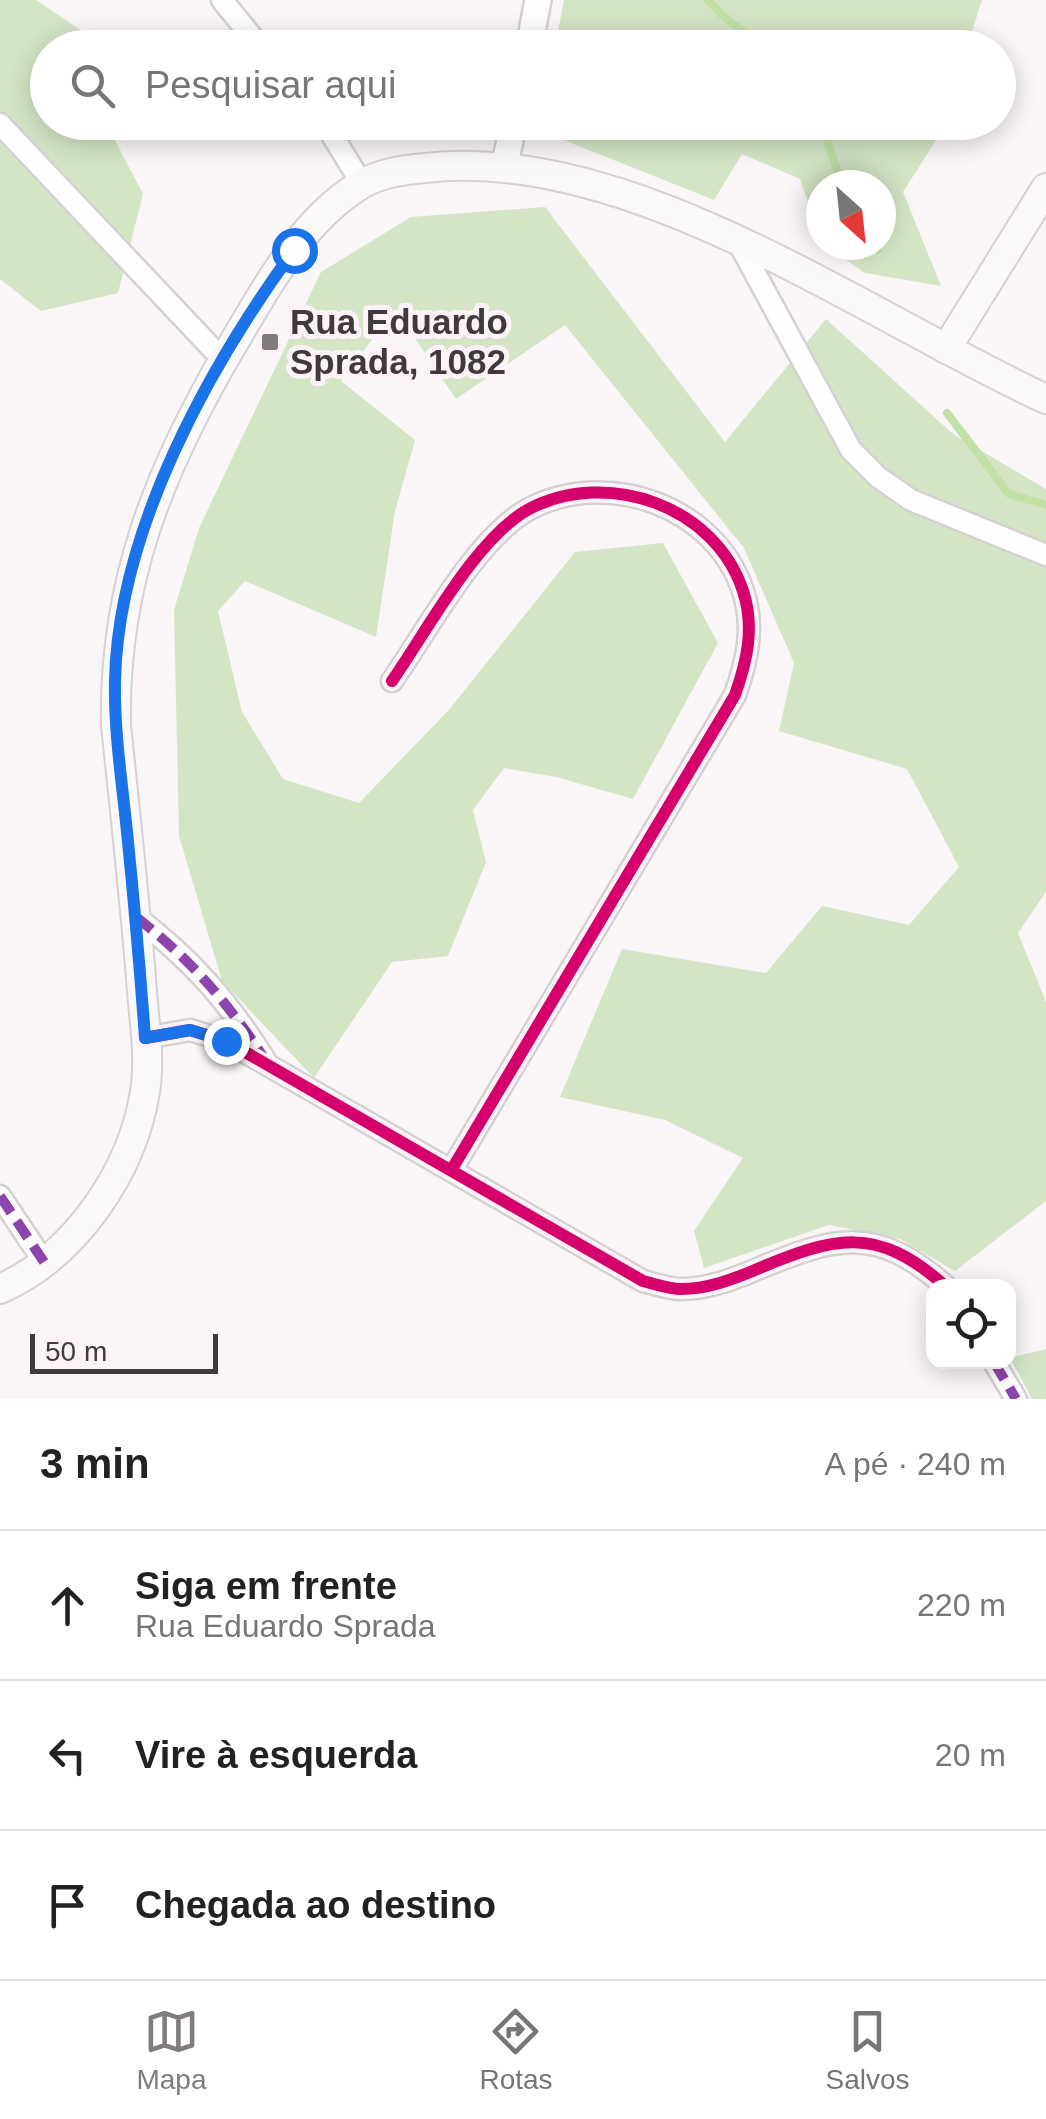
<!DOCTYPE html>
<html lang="pt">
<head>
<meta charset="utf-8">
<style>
	:root { --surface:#fff; --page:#f2f2f2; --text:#222; --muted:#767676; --line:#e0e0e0; --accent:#807b7d }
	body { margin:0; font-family:Arial,sans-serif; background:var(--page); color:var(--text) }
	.controls { position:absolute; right:30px; bottom:30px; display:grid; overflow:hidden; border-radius:20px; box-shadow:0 5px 25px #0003 }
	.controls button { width:90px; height:90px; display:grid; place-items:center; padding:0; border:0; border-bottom:2px solid var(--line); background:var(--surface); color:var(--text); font:50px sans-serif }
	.compass { position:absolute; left:806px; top:170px; width:90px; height:90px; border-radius:50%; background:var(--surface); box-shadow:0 5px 25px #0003; rotate:153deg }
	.scale { position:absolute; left:30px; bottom:25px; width:188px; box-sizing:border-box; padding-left:10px; border:5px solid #3f3a3c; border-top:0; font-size:28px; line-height:35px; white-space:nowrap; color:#3f3a3c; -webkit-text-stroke:8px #fdf2f7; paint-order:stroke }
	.stop { position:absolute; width:30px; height:30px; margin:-22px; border:8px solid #1a73e8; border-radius:50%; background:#fff }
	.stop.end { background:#1a73e8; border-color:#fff; box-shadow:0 2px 10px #0008 }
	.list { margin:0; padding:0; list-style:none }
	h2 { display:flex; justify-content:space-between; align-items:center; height:130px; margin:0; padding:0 40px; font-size:42px }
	h2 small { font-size:32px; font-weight:400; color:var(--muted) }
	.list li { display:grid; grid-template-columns:65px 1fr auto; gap:30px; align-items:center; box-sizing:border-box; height:150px; padding:0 40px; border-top:2px solid var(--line) }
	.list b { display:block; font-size:38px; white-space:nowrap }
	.list p { margin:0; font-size:32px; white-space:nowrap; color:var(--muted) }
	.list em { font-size:32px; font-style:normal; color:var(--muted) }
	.icon { flex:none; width:55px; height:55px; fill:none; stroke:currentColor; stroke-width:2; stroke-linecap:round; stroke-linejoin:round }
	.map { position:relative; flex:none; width:1046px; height:1399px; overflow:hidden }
	.search { position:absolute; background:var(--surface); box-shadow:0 5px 25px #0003; left:30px; right:30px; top:30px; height:110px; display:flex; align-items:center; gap:25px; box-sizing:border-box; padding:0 35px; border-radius:55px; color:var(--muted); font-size:38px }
	.sheet { height:580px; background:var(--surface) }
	nav { display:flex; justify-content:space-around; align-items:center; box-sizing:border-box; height:140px; border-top:2px solid var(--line); background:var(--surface); font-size:28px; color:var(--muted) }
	nav a { display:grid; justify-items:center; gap:5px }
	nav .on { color:var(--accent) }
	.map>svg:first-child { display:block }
	.green { fill:#d4e5c6 }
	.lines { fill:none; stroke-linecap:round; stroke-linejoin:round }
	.stream { stroke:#c1e1a7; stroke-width:8 }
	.minor-casing { stroke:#d5d1d3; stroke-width:25 }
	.tertiary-casing { stroke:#d5d1d3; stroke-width:30 }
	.secondary-casing { stroke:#d5d1d3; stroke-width:32 }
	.minor { stroke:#fefefe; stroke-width:20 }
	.tertiary { stroke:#fefefe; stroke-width:25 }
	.secondary { stroke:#fbf8f9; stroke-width:28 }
	.quiet { stroke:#8e44ad; stroke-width:10; stroke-dasharray:20 10; stroke-linecap:butt }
	.cycleway-casing { stroke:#fdf2f7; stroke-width:19 }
	.cycleway { stroke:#d6006c; stroke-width:12 }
	.route { stroke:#1a73e8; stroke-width:12 }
	.poi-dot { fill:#807b7d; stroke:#fdf2f7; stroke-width:4 }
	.labels { text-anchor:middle; stroke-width:10; stroke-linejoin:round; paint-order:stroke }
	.poi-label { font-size:35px; font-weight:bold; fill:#3f3a3c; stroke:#fdf2f7; text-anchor:start }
</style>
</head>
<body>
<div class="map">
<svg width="1046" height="1399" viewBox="0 0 1046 1399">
	<rect width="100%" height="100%" fill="#faf5f7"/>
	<!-- green -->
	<g class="green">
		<polygon points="0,0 36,0 85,33 88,47 48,48 48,122 106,123 143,194 118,293 41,311 0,279"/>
		<polygon points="564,0 982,0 967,47 555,47"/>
		<polygon points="548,123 944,123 940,134 903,192 941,286 865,273 825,245 881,245 881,185 821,185 821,238 800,179 742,154 714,200 566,141"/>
		<polygon points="545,207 725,442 826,319 953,434 1046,489 1046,892 1018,933 1046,1002 1046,1201 955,1271 900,1239 829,1225 704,1268 694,1231 743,1158 665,1120 560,1097 622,949 766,973 822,906 909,925 959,867 907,769 779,731 794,663 744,548 565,325 456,399 395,309 341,381 415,440 395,511 376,637 245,581 218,611 242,712 283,779 359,803 448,711 575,552 663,543 718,643 633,799 556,777 504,768 473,810 486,862 448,956 392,962 314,1078 222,981 179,836 174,610 199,528 321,272 411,217"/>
		<polygon points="1046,1349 1046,1399 1032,1399 1010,1358"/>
	</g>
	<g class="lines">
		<!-- stream -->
		<g class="stream">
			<polyline points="708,0 724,17 767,48"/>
			<polyline points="821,122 842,185"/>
			<polyline points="874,245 877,250"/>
			<polyline points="947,413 1009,494 1046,505"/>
		</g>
		<defs>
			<g id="minor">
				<polyline points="222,0 261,48"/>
				<polyline points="324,122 362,184"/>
				<polyline points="0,124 223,360"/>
				<polyline points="737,240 851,450 878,477 911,500 1046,555"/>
				<path d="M392,681C427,631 476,538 529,509C608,468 715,506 743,591C755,627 747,661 735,695L452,1169"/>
				<path d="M136,917C192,960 227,1000 265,1060"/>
				<path d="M145,1038L190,1030L226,1041L643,1281C655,1284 669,1289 681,1289C707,1289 731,1280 755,1270C834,1237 876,1224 945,1286"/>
				<polyline points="0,1196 44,1262"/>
				<polyline points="994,1362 1016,1399"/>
			</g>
			<g id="tertiary">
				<polyline points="529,48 538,0"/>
				<polyline points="504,168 514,122"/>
			</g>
			<g id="secondary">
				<polyline points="946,349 1046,188"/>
				<path d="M0,1289C75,1256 132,1172 145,1092C151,1055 143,1015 141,978C134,893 125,810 116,726C113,584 159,470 230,349C264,291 301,221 360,185C380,173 403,170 425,168C630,144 865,316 1046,399"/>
			</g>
		</defs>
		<!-- minor casing -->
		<use href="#minor" class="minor-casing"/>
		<!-- tertiary casing -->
		<use href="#tertiary" class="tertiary-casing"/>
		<!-- secondary casing -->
		<use href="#secondary" class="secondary-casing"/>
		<!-- minor -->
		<use href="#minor" class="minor"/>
		<!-- tertiary -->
		<use href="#tertiary" class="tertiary"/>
		<!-- secondary -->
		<use href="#secondary" class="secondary"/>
		<!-- quiet -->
		<g class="quiet">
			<path d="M136,917C190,959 226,1000 264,1058"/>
			<polyline points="0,1196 44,1262"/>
			<polyline points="994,1362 1016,1399"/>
		</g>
		<defs>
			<g id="cycleway">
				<path d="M392,681C427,631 476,538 529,509C608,468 715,506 743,591C755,627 747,661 735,695L452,1169"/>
				<path d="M145,1038L190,1030L226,1041L643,1281C655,1284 669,1289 681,1289C707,1289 731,1280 755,1270C834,1237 876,1224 945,1286"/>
			</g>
		</defs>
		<!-- cycleway casing -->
		<use href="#cycleway" class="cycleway-casing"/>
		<!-- cycleway -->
		<use href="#cycleway" class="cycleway"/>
	</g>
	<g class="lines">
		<!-- route -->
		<path class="route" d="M226,1041L190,1030L145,1038C140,969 134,901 127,832C122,782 114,731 115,681C118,531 208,368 294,250"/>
	</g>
	<!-- markers -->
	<rect class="poi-dot" x="260" y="332" width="20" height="20" rx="5"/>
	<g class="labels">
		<!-- poi labels -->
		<g class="poi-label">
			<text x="290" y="334">Rua Eduardo<tspan x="290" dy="40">Sprada, 1082</tspan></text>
		</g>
	</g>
</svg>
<div class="controls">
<button><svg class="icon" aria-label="locate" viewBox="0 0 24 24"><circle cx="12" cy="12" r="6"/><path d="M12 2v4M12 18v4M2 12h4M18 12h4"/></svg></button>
</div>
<svg class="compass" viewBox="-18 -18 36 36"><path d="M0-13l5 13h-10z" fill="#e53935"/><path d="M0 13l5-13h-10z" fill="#767676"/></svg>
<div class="scale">50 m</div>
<div class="stop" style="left:294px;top:250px"></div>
<div class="stop end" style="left:226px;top:1041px"></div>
<div class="search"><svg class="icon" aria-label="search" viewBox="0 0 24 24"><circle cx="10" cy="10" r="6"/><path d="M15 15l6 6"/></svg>Pesquisar aqui</div>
</div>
<section class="sheet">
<h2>3 min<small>A pé · 240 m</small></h2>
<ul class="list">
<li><svg class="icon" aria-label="ahead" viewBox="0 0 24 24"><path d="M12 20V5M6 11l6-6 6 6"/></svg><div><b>Siga em frente</b><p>Rua Eduardo Sprada</p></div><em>220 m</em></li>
<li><svg class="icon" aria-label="left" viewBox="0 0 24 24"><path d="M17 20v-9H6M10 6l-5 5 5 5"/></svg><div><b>Vire à esquerda</b></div><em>20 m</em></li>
<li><svg class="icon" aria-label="arrive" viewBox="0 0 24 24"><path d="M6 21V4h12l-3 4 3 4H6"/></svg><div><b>Chegada ao destino</b></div></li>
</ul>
</section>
<nav>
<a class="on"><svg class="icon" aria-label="map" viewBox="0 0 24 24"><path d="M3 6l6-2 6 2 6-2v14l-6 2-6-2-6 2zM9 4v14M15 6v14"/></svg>Mapa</a>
<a><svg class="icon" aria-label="directions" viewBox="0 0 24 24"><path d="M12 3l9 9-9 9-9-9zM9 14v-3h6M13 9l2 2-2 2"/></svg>Rotas</a>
<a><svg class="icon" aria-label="saved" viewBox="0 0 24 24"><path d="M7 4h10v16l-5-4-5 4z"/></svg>Salvos</a>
</nav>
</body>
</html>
